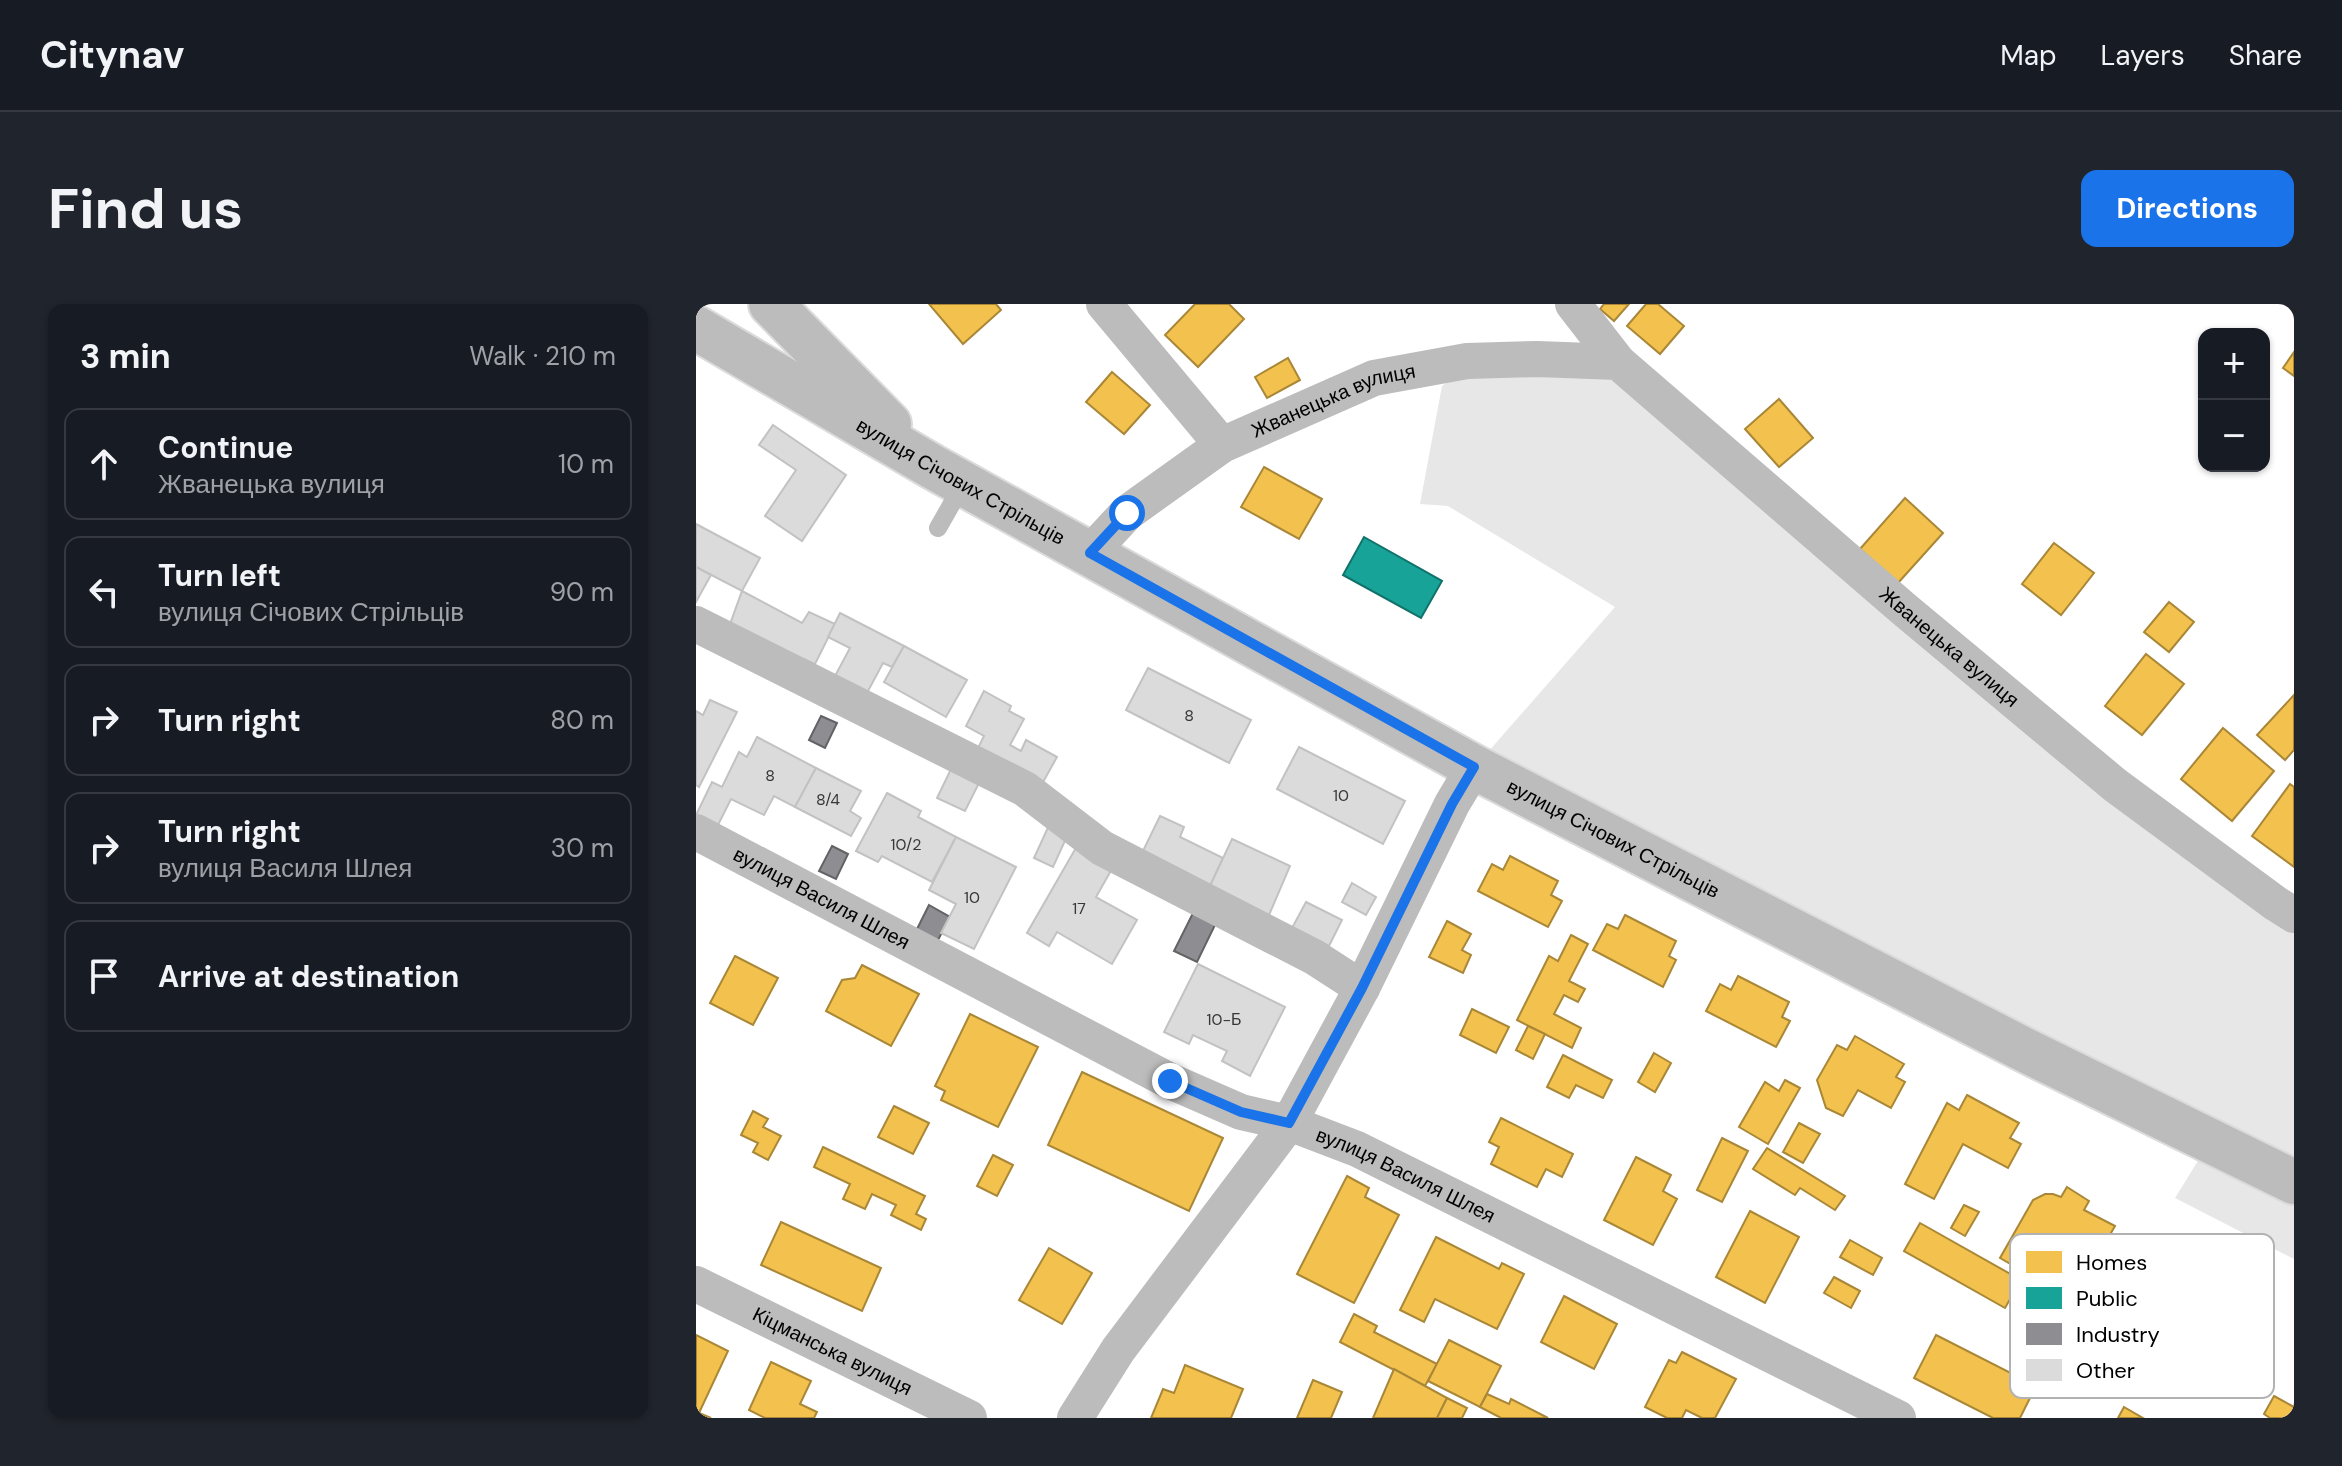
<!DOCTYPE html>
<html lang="en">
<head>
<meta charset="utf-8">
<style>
	:root { --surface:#171b24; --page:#20242c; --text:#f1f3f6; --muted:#9ea1a6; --line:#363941; --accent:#1a73e8 }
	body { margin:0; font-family:"DM Sans",sans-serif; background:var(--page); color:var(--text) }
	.controls { position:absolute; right:24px; top:24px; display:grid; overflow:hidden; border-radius:16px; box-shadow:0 2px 6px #0004 }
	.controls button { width:72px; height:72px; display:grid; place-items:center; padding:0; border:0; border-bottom:2px solid var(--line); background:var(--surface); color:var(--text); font:40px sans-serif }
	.stop { position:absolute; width:24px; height:24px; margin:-18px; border:6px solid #1a73e8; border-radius:50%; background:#fff }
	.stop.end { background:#1a73e8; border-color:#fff; box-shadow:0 2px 8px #0008 }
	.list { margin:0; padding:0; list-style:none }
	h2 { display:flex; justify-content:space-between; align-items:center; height:104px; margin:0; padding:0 32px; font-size:34px }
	h2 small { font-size:26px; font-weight:400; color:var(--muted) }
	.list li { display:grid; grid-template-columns:52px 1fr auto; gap:24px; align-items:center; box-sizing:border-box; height:112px; margin:0 16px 16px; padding:0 16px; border:2px solid var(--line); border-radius:16px }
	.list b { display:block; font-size:30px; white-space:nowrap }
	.list p { margin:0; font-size:26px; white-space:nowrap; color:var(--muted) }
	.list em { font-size:26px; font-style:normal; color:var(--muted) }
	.icon { flex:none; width:44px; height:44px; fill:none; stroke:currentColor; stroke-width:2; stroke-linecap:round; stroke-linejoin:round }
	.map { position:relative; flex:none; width:1598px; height:1114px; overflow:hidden; border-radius:16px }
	header { display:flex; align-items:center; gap:48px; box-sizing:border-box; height:112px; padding:0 40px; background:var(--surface); border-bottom:2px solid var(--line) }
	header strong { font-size:38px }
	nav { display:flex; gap:44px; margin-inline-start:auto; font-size:28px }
	.intro { display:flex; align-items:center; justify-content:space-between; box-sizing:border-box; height:192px; padding:0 48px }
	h1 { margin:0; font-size:56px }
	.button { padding:20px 36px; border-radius:16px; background:var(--accent); color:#fff; font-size:28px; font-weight:700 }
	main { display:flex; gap:48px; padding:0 48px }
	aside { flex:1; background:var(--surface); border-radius:16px; box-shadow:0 2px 6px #0004 }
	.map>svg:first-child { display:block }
	.green { fill:#e7e7e7 }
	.homes { fill:#f2c14e; stroke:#a98737; stroke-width:2 }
	.public { fill:#17a398; stroke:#10726a; stroke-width:2 }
	.industry { fill:#8d8d92; stroke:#636366; stroke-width:2 }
	.building { fill:#dbdbdb; stroke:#c2c2c2; stroke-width:2 }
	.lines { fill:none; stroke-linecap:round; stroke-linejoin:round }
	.primary-casing { stroke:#dbdbdb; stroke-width:48 }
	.service { stroke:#bcbcbc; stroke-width:18 }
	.minor { stroke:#bcbcbc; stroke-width:36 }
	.primary { stroke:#bcbcbc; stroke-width:44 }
	.route { stroke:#1a73e8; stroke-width:10 }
	.labels { text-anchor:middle; stroke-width:8; stroke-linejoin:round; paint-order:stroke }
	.number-label { font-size:16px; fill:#373737 }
	.street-label { font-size:20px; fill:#000; stroke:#fff }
	.key { fill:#fff; stroke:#b2b2b2; stroke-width:2 }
	.key-label { font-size:22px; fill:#000 }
</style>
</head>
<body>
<header>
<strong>Citynav</strong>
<nav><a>Map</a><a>Layers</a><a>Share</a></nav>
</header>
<div class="intro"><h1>Find us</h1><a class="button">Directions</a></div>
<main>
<aside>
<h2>3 min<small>Walk · 210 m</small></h2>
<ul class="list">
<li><svg class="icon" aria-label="ahead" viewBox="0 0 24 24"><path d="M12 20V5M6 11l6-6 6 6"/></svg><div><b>Continue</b><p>Жванецька вулиця</p></div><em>10 m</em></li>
<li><svg class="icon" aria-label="left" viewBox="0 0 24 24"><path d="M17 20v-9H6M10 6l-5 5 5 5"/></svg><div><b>Turn left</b><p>вулиця Січових Стрільців</p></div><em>90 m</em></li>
<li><svg class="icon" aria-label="right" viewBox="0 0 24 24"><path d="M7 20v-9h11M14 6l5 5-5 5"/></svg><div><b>Turn right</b></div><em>80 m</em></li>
<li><svg class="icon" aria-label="right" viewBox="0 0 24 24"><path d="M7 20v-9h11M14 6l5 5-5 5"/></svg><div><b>Turn right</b><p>вулиця Василя Шлея</p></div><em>30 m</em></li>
<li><svg class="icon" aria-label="arrive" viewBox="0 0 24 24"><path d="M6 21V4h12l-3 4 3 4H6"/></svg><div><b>Arrive at destination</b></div></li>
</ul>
</aside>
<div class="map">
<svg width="1598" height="1114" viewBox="0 0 1598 1114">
	<rect width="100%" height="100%" fill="#fff"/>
	<!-- green -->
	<polygon class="green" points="922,60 1598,613 1598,955 1479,894 1513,839 778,464 919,303 752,202 724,200 746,82 772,61"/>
	<!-- homes -->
	<g class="homes">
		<polygon points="233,0 300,0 305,6 267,40"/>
		<polygon points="499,0 533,0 548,15 502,63 469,31"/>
		<polygon points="908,0 933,0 918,17 904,5"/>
		<polygon points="950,0 962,0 988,22 964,50 931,22"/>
		<polygon points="1598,48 1598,72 1587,64"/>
		<polygon points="592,54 604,76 571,94 559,73"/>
		<polygon points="416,68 454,101 428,130 390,98"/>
		<polygon points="1083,95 1117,134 1083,163 1049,125"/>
		<polygon points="568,163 626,195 603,235 545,203"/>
		<polygon points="1209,194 1247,229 1202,279 1164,245"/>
		<polygon points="1358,239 1398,269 1365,311 1326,280"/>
		<polygon points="1473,298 1498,318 1473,348 1448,328"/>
		<polygon points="1450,350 1488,380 1446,431 1409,402"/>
		<polygon points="1598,391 1598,446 1589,456 1561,431"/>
		<polygon points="1527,424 1578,467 1536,517 1485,475"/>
		<polygon points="1594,480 1598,483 1598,563 1556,532"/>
		<polygon points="814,552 862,577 855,591 866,597 852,623 782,587 796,560 807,566"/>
		<polygon points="929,611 980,637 973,652 980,656 967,683 897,646 911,620 922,625"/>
		<polygon points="751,617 775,630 766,646 775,651 767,669 733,653"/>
		<polygon points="875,631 892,640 873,677 889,685 882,698 868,691 858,710 885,724 876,744 821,716 853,652 862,657"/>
		<polygon points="39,652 82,674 57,721 14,699"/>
		<polygon points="166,661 223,690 195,742 130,707 146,676 159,674"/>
		<polygon points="1042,672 1093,698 1086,713 1094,717 1080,743 1010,707 1024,680 1035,686"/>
		<polygon points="776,705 813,723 800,749 764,731"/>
		<polygon points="274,710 342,743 302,823 245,796 249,787 239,782"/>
		<polygon points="832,722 849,730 837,755 820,746"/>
		<polygon points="1159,732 1208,760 1200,773 1209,778 1195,804 1162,786 1147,812 1130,804 1121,776 1141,741 1151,746"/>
		<polygon points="958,749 975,759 959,788 942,778"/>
		<polygon points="867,751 916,776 907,794 880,781 873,794 851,783"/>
		<polygon points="386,768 527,834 493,907 352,841"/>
		<polygon points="1089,776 1104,784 1072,840 1043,823 1069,778 1083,787"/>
		<polygon points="1271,791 1323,819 1314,834 1325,840 1312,864 1267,840 1238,895 1209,880 1251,799 1263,806"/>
		<polygon points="198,802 233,819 217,850 182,833"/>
		<polygon points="57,807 72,815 67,823 85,832 72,856 57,848 62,839 45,831"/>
		<polygon points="805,814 877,850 866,873 850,865 841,883 795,860 803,843 793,838"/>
		<polygon points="1103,819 1124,830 1107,859 1087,848"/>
		<polygon points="1026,834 1052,847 1026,898 1001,886"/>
		<polygon points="127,843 229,892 220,910 230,915 225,926 195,911 200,901 176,890 169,905 147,895 154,880 118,863"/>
		<polygon points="1071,844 1149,892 1139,906 1104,884 1099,891 1057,865"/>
		<polygon points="297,851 317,861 301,892 281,882"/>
		<polygon points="940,853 975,871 967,887 981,895 957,941 908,916"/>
		<polygon points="651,872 673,884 669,893 703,911 658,999 601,970"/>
		<polygon points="1371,883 1393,897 1388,906 1419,922 1377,996 1304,954 1337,896 1349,890 1357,890 1365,893"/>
		<polygon points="1268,901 1283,908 1269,932 1255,924"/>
		<polygon points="1054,907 1103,933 1069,999 1020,973"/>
		<polygon points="85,918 185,964 166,1007 65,961"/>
		<polygon points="1224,919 1325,976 1309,1004 1208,947"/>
		<polygon points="740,933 803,965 806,959 828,970 801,1025 739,995 728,1018 704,1006"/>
		<polygon points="1154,936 1186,954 1177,971 1144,953"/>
		<polygon points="353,944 396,969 366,1020 323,996"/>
		<polygon points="1138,973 1164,987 1155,1004 1128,989"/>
		<polygon points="868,992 921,1020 898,1065 845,1038"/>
		<polygon points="658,1010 681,1022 678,1028 741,1060 729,1082 644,1038"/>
		<polygon points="0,1031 32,1047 3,1109 15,1114 0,1114"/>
		<polygon points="1240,1031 1340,1082 1324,1114 1297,1114 1218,1074"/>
		<polygon points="753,1036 805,1062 784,1103 732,1077"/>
		<polygon points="986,1048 1040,1075 1019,1114 1006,1114 990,1106 986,1114 971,1114 949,1103 973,1056 980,1059"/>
		<polygon points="75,1058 115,1077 104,1100 121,1108 118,1114 69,1114 53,1106"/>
		<polygon points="489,1061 547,1085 535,1114 455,1114 467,1085 478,1089"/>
		<polygon points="698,1065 751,1094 741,1114 677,1114"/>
		<polygon points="617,1076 646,1088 635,1114 601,1114"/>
		<polygon points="791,1090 813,1100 815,1095 852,1114 805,1114 784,1103"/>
		<polygon points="1578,1092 1598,1103 1598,1114 1574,1114 1568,1110"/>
		<polygon points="751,1094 771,1104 766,1114 741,1114"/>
		<polygon points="1428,1103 1447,1114 1422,1114"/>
	</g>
	<!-- public -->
	<polygon class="public" points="668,233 746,277 725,314 647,271"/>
	<!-- industry -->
	<g class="industry">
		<polygon points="125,412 141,419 129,444 113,436"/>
		<polygon points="136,542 152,550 140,575 123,567"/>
		<polygon points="233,601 254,613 240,640 219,629"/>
		<polygon points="497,609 519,621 501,658 478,647"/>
	</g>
	<!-- building -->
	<g class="building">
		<polygon points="77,121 150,171 106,237 69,212 100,166 63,141"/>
		<polygon points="0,220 64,254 46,287 0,263"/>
		<polygon points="0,263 15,271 0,298"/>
		<polygon points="46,287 106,319 113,308 139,320 119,360 33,323"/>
		<polygon points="144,309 208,342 196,363 187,359 171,389 139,372 154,344 132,333"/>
		<polygon points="208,342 271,376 250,413 188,378"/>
		<polygon points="452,364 555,416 533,459 430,406"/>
		<polygon points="288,387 315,402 313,407 328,415 314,441 325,447 330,436 361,453 346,480 281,446 288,432 270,422"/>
		<polygon points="14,396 41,408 3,483 0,481 0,407 7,411"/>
		<polygon points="61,433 120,464 99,503 78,492 68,511 35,495 22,521 0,511 16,478 26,483 43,448 51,453"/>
		<polygon points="603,443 709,497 687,540 581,485"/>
		<polygon points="120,464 165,487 154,507 165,514 155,532 99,503"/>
		<polygon points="255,465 283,479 269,507 241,494"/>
		<polygon points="191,489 225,507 222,513 260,533 236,578 186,552 182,558 160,547"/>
		<polygon points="464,512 488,523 484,533 527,554 514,582 446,549"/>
		<polygon points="354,519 373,528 357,563 338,554"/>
		<polygon points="260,533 320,563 278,645 245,629 260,600 233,586"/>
		<polygon points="536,535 594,562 573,611 514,582"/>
		<polygon points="381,542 417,563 400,593 441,616 416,660 361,628 353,642 331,629"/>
		<polygon points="656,579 680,593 670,611 646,598"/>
		<polygon points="610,598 646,616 633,642 596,624"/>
		<polygon points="502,660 589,703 554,772 526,757 531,747 497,731 493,740 468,728"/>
	</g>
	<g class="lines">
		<defs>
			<g id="primary">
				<polyline points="75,0 193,120"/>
				<path id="s4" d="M0,24L237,163L778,463L1327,745L1598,878"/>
			</g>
		</defs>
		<!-- primary casing -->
		<use href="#primary" class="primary-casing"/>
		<!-- service -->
		<polyline class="service" points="242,224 267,180"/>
		<!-- minor -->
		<g class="minor">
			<polyline points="408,0 526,141"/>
			<polyline points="877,0 922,58"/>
			<path id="s1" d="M394,249L431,209L526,141L678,74L771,57L841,55L922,58L1209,306L1419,481L1579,599L1598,611"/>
			<polyline points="0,320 329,485 406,544 618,653 666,684"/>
			<path id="s2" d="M0,528L474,777L545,808L593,819L661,845L1202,1114"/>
			<path id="s3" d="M0,980L273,1114"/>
			<polyline points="379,1114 422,1046 593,819 666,684 756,500 778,463"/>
		</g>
		<!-- primary -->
		<use href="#primary" class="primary"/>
	</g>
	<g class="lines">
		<!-- route -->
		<polyline class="route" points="431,209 394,249 778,463 756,500 666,684 593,819 545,808 474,777"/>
	</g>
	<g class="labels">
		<!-- number labels -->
		<g class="number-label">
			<text x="493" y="417">8</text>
			<text x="74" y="477">8</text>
			<text x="645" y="497">10</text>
			<text x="132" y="501">8/4</text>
			<text x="210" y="546">10/2</text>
			<text x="276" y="599">10</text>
			<text x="383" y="610">17</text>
			<text x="528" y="721">10-Б</text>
		</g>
		<!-- street labels -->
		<g class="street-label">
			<text dy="7" stroke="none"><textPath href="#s1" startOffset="292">Жванецька вулиця</textPath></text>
			<text dy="7" stroke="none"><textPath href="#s4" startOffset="306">вулиця Січових Стрільців</textPath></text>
			<text dy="7" stroke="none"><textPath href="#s1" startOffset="1020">Жванецька вулиця</textPath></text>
			<text dy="7" stroke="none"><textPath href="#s4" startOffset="1050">вулиця Січових Стрільців</textPath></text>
			<text dy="7" stroke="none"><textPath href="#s2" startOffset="142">вулиця Василя Шлея</textPath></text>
			<text dy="7" stroke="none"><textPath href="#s2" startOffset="790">вулиця Василя Шлея</textPath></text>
			<text dy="7" stroke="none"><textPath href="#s3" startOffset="152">Кіцманська вулиця</textPath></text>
		</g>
	</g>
	<!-- legend -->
	<rect x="1314" y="930" width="264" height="164" rx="12" class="key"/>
	<rect x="1330" y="947" width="36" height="22" fill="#f2c14e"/>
	<rect x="1330" y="983" width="36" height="22" fill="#17a398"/>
	<rect x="1330" y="1019" width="36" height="22" fill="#8d8d92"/>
	<rect x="1330" y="1055" width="36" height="22" fill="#dbdbdb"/>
	<g class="key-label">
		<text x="1380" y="966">Homes</text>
		<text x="1380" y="1002">Public</text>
		<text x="1380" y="1038">Industry</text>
		<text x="1380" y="1074">Other</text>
	</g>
</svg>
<div class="controls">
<button>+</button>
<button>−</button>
</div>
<div class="stop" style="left:431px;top:209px"></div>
<div class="stop end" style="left:474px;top:777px"></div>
</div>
</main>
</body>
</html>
